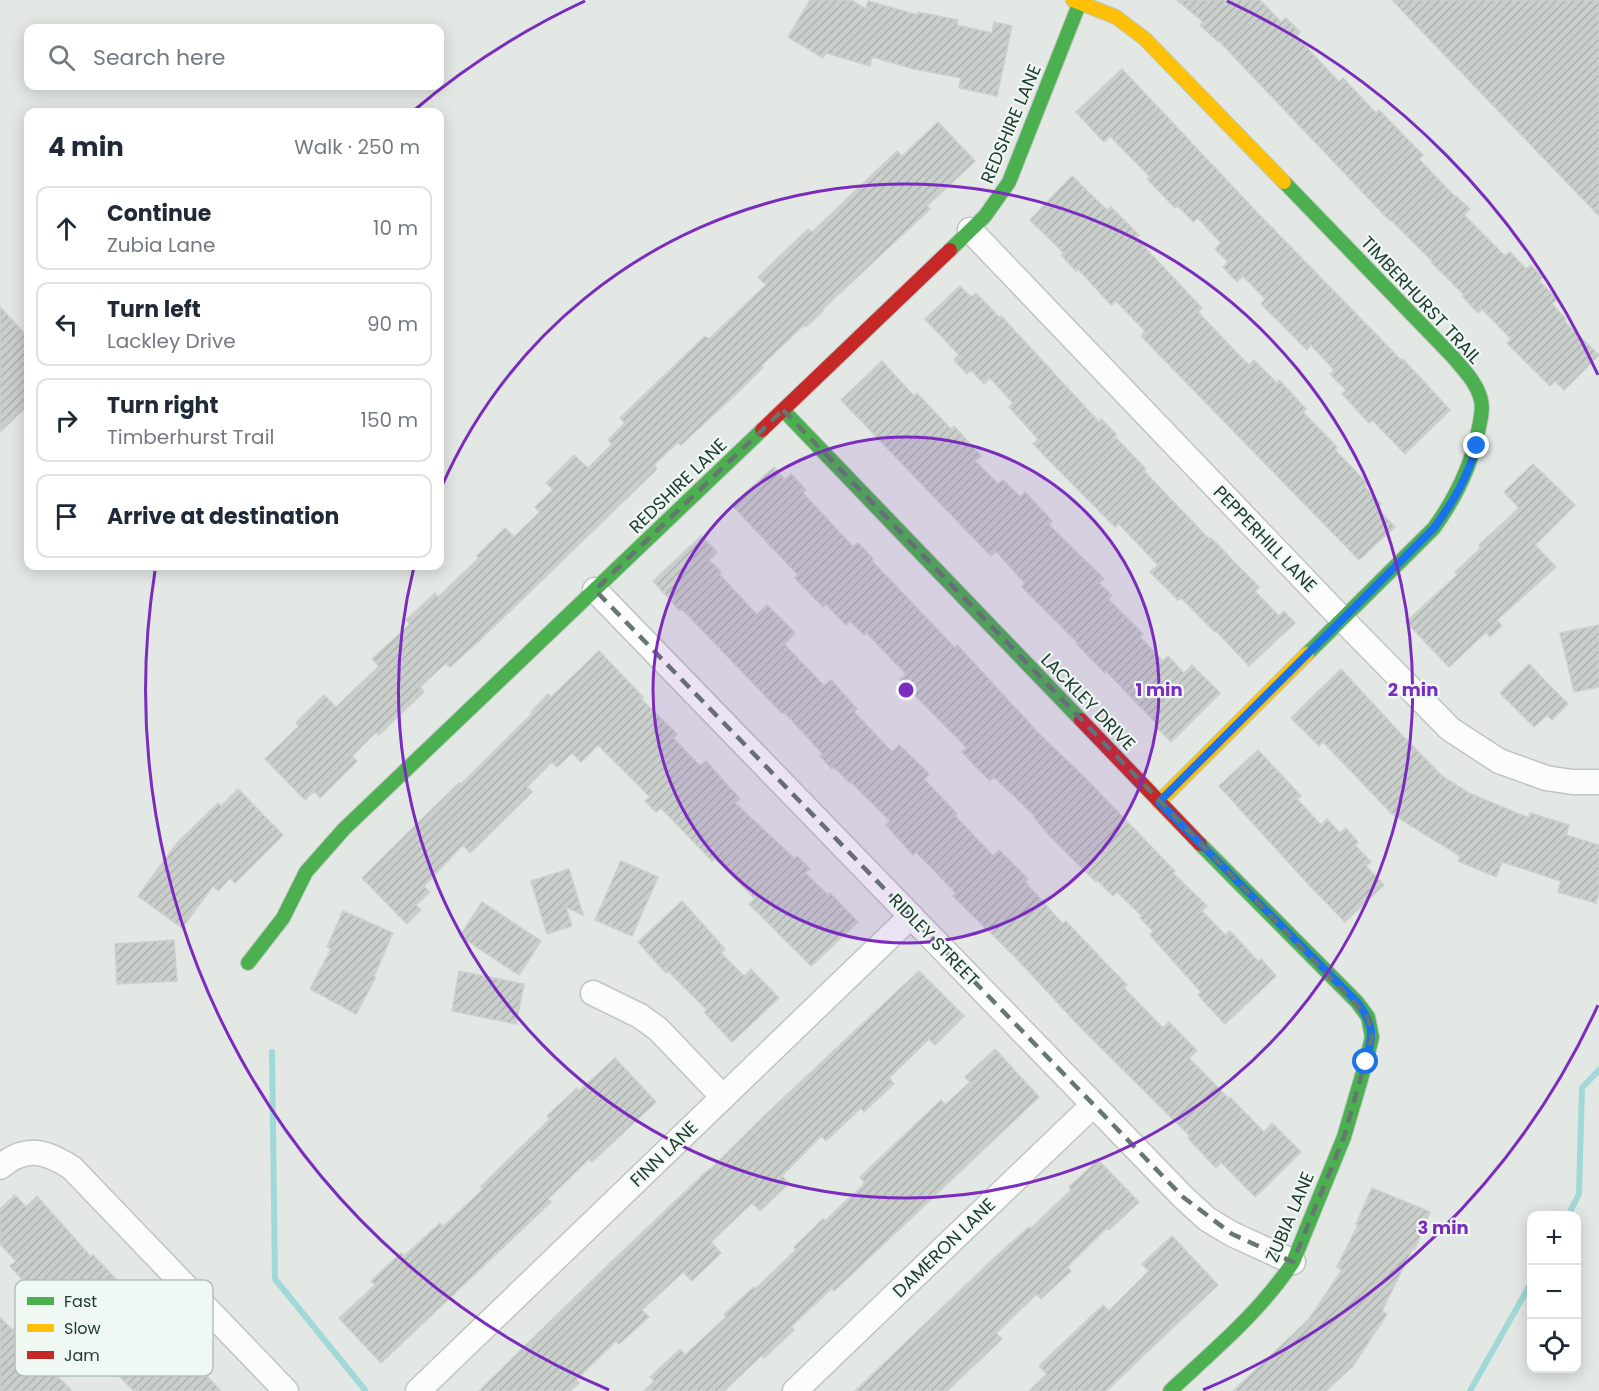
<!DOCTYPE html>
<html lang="en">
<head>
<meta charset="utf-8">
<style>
	:root { --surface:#fff; --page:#f2f2f3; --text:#1f2937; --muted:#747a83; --line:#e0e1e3 }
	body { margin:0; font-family:Poppins,sans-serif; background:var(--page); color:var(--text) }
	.controls { position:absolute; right:18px; bottom:18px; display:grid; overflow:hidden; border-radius:12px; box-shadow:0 3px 15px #0003 }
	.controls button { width:54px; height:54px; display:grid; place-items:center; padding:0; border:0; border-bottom:2px solid var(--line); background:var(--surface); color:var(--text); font:30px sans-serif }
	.stop { position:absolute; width:18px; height:18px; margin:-14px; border:4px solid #1a73e8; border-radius:50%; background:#fff }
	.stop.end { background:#1a73e8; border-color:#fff; box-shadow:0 2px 6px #0008 }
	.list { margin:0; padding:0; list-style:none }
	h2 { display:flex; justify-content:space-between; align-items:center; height:78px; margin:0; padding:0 24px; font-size:26px }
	h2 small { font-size:20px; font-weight:400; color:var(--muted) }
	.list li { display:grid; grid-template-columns:39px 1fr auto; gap:18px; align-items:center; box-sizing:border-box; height:84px; margin:0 12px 12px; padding:0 12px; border:2px solid var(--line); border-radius:12px }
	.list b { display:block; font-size:22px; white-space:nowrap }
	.list p { margin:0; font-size:20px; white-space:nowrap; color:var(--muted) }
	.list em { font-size:20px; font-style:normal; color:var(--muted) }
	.icon { flex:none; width:33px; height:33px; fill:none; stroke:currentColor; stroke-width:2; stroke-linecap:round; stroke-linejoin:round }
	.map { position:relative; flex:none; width:1599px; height:1391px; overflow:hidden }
	.search { position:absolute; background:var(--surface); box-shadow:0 3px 15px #0003; left:24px; top:24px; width:420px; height:66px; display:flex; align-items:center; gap:15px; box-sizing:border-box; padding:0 21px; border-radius:12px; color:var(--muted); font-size:22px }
	.panel { position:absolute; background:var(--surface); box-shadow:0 3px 15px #0003; left:24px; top:108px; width:420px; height:462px; border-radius:12px }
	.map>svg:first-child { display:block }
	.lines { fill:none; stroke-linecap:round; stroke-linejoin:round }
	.stream { stroke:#a1d8d8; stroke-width:6 }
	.building { fill:url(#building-hatch); stroke:#cbd1ce; stroke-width:1.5 }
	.street-casing { stroke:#c0c5c2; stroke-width:27 }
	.fast-casing { stroke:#bec6c2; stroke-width:16 }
	.slow-casing { stroke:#bec6c2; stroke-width:16 }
	.jam-casing { stroke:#bec6c2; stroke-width:16 }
	.street { stroke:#fbfcfb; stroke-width:24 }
	.fast { stroke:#4caf50; stroke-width:14 }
	.slow { stroke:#ffc107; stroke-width:14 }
	.jam { stroke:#c62828; stroke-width:14 }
	.route { stroke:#1a73e8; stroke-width:8 }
	.marked { fill:none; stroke:#647870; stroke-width:4.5; stroke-dasharray:12 8; stroke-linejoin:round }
	.ring { fill:none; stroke:#7b2cbf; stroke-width:3 }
	.labels { text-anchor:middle; stroke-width:4.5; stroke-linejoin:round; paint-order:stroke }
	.street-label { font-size:18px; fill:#203c31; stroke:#f0f8f3 }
	.key { fill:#f0f8f3; stroke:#b2c0b9; stroke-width:1.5 }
	.key-label { font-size:16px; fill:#203c31 }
	.centre { fill:#7b2cbf; stroke:#f0f8f3; stroke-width:3 }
	.ring-label { font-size:18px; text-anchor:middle; font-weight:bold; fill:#7b2cbf; stroke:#f0f8f3; stroke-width:4.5; stroke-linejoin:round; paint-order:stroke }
</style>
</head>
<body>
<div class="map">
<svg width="1599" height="1391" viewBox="0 0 1599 1391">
	<defs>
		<pattern id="building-hatch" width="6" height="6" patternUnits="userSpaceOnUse" patternTransform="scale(1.5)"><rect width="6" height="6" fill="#cacfcc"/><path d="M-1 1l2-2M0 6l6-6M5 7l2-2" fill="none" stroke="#adb3b0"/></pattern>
	</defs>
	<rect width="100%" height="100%" fill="#e3e8e5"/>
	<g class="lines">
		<!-- stream -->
		<g class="stream">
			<polyline points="272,1052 275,1279 365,1390"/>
			<polyline points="1568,1216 1579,1194 1582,1088 1599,1070"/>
			<polyline points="1470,1391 1532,1281"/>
		</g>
	</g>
	<!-- building -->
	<g class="building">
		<polygon points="810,0 851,0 866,9 868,1 918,15 918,12 958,20 957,25 992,33 994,22 1012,26 997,96 959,88 961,78 914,69 872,57 870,66 826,53 823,58 788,37"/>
		<polygon points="1177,0 1260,0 1281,22 1286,18 1300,32 1296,36 1339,82 1343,78 1376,113 1379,110 1423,155 1419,159 1455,197 1456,196 1470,209 1464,215 1505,256 1510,252 1526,269 1531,265 1542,277 1539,281 1557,299 1552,304 1566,319 1564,321 1599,355 1564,390 1555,381 1550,386 1507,343 1511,339 1482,309 1478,313 1462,296 1464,295 1431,262 1432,261 1391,220 1390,221 1218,40 1217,41 1200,25 1203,22"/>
		<polygon points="1392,0 1599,0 1599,216"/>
		<polygon points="1122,69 1249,204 1402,361 1403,359 1450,410 1405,454 1372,420 1369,423 1342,394 1346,390 1330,374 1334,370 1311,345 1307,350 1261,304 1265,299 1243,276 1237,282 1223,267 1228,262 1215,249 1221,243 1198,218 1193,222 1178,206 1175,208 1147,179 1150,177 1110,136 1104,142 1076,112"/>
		<polygon points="938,122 975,161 927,206 930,209 822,310 823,311 806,327 804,325 762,365 763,367 736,394 681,445 678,442 654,465 657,469 479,641 450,667 446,663 420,687 424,692 379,735 376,732 352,756 357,761 320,798 314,791 305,800 265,759 299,726 296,723 324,695 336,707 379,666 372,659 410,624 406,620 435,593 438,597 479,558 477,556 505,528 514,537 540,512 535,507 553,490 546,483 574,455 588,468 612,444 608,440 625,423 620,418 705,336 709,339 766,285 758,277 808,229 812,232 897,151 902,156"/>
		<polygon points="1072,176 1107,210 1111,207 1139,235 1136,238 1202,308 1198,312 1237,353 1249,365 1254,360 1277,383 1279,380 1306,409 1303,412 1337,447 1335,450 1368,484 1365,487 1381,504 1377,508 1395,527 1359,560 1141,336 1145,331 1116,301 1111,305 1078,269 1076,271 1061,255 1064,253 1030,220"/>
		<polygon points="960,286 971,297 976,293 999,317 1001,316 1099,422 1101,419 1116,434 1114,436 1146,469 1144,471 1209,539 1211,538 1259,587 1255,591 1279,616 1284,611 1295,623 1249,666 1216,631 1215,632 1181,598 1178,600 1150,572 1158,565 1119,524 1115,527 1033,444 1038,439 1009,407 1013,403 990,378 984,384 971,370 967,374 954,360 959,355 925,319"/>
		<polygon points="0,307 28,337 28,405 0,432"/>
		<polygon points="882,361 914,396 917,393 951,429 954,426 981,456 975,461 998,484 1003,480 1020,497 1025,492 1052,521 1049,525 1104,579 1099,583 1112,596 1108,599 1143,634 1140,637 1163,661 1168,656 1184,673 1192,665 1220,693 1171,742 1155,726 1157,724 1106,671 1105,673 1076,643 1077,642 1022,587 1025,583 996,551 991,556 841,400"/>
		<polygon points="1533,464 1575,505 1535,545 1556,567 1497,620 1502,626 1490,637 1486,632 1449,667 1406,622 1457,575 1455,572 1481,548 1479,545 1519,508 1504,492"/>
		<polygon points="774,467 785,480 791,474 806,490 803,493 853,547 858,543 873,559 872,561 955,648 957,645 1040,735 1080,773 1175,871 1173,873 1207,906 1202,911 1225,935 1230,931 1258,961 1261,959 1276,976 1225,1024 1198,995 1201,992 1150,935 1153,931 1140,918 1142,916 1117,892 1113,896 1097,880 1096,882 1050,836 1034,817 1035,816 994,777 990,781 962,752 967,748 900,680 906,674 866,632 864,635 850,621 846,625 826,604 823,607 795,578 798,575 732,505"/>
		<polygon points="701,536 717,552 709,560 721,572 719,574 757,615 767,605 795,633 784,644 824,686 831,680 857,709 854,712 892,752 899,745 929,774 924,779 957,814 955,816 993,856 999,850 1028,879 1025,882 1063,924 1066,921 1099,956 1127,985 1124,988 1163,1028 1169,1022 1197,1051 1189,1058 1229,1099 1230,1097 1264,1132 1272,1123 1301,1152 1255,1197 1221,1162 1216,1168 1188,1138 1190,1136 1081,1028 1016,958 953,896 956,893 916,852 913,855 886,825 890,821 851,782 850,783 834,767 832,769 820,756 823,754 784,712 782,713 682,609 680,611 653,581"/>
		<polygon points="1599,625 1599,687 1574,692 1560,633"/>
		<polygon points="599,651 643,697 641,699 677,734 673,738 700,766 706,761 740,799 735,803 795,859 797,856 810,869 805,873 828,895 830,893 858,922 811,966 749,904 755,899 715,858 712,861 661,808 656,812 645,801 650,797 598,745 581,762 572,753 557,767 552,762 527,787 532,792 470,853 463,845 424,886 430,892 416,905 421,910 407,924 362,878 430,811 459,783 461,784 533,713 531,712 548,694 551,697"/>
		<polygon points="1529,664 1568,704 1552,720 1547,715 1534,727 1500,693"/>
		<polygon points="1341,669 1401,734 1443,777 1469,793 1529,818 1530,813 1569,825 1566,835 1599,845 1599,892 1596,903 1558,892 1561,881 1502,862 1496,877 1458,861 1460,856 1392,814 1323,742 1319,746 1291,718"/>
		<polygon points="1258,750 1301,796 1297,799 1321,825 1327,819 1340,833 1346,828 1358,842 1355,845 1371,862 1366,866 1384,885 1345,922 1310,886 1219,786"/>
		<polygon points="238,789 283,835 235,883 230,878 218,891 213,886 182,928 138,896 177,843 218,803 221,806"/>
		<polygon points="621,861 658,877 632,936 595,920"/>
		<polygon points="569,869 583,915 566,907 572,926 547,934 531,881"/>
		<polygon points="682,901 725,949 721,953 744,976 751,969 779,998 732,1042 704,1012 707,1010 668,971 666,973 638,942"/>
		<polygon points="482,902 541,941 519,975 460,936"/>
		<polygon points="343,911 393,933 374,976 376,977 356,1014 310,989 331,949 327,947"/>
		<polygon points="174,940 177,981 117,984 115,944"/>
		<polygon points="459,971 524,984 516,1024 452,1011"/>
		<polygon points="919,971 964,1016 935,1045 929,1039 889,1078 894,1084 864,1112 861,1108 826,1141 821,1136 782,1176 789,1183 760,1211 752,1203 711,1242 721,1253 692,1281 683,1272 642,1310 649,1317 619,1344 616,1341 576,1380 579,1383 570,1391 479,1391 609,1264 709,1169 710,1170 764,1116"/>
		<polygon points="995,1049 1039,1097 834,1291 832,1288 791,1327 794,1330 764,1358 762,1355 724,1391 644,1391 654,1381 650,1377 680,1349 685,1355 726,1317 724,1314 754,1287 755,1289 796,1250 794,1247 823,1219 825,1221 865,1183 860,1177 941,1100 945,1105 970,1082 965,1077"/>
		<polygon points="615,1058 656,1102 592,1162 589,1159 548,1199 551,1202 381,1363 339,1318 375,1285 371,1281 401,1253 404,1256 440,1223 443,1227 483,1189 481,1186 550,1119 547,1116 577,1088 579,1091"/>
		<polygon points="1098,1160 1139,1202 1109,1230 1107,1228 1067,1267 1071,1271 1041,1299 1037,1294 996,1333 1002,1339 947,1391 855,1391 993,1259 1029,1227 1031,1228 1071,1190 1069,1187"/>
		<polygon points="1372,1188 1430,1212 1415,1249 1413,1248 1382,1311 1387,1314 1353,1366 1326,1391 1233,1391 1309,1319 1342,1270 1337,1267 1358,1225 1356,1224"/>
		<polygon points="15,1195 26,1207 37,1196 91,1257 93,1255 187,1353 186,1354 221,1391 134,1391 106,1363 100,1369 88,1356 94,1351 41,1293 37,1296 10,1266 16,1261 0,1244 0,1209"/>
		<polygon points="1172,1236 1218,1285 1106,1391 1029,1391 1047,1374 1039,1366 1103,1305 1109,1311 1149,1271 1142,1264"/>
		<polygon points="0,1317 12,1330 20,1323 32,1336 27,1341 43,1358 41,1360 72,1391 0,1391"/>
	</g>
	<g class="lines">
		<defs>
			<g id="street">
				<polyline points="970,230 1343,620 1450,729 1499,761 1546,778 1572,782 1599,782"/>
				<polyline points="595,590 1183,1197 1207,1219 1232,1234 1293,1262"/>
				<polyline points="593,993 640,1016 658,1029 723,1097"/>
				<path d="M0,1167C26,1145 46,1151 72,1168L286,1391"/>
				<polyline points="418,1391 911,916"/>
				<polyline points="795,1391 1093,1105"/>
			</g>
			<g id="fast">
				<path d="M1284,182L1453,357C1464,370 1477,383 1481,400C1483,409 1481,418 1479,427C1472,465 1457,496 1434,528L1307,654"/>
				<polyline points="950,250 985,216 1009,182 1080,2"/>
				<polyline points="783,410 1081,720"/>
				<polyline points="248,963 283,918 306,872 344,829 762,430"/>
				<path d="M1170,1391C1214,1350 1260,1312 1293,1262L1344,1137L1366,1062L1372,1037L1368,1017L1357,1002L1200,844"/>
			</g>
			<g id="slow">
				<polyline points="1073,0 1116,17 1145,39 1284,182"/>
				<polyline points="1159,802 1307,654"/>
			</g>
			<g id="jam">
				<polyline points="762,430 950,250"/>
				<polyline points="1081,720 1200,844"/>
			</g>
		</defs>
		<!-- street casing -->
		<use href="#street" class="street-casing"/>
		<!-- fast casing -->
		<use href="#fast" class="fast-casing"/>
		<!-- slow casing -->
		<use href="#slow" class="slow-casing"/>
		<!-- jam casing -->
		<use href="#jam" class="jam-casing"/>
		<!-- street -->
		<use href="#street" class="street"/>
		<!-- fast -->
		<use href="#fast" class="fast"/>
		<!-- slow -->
		<use href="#slow" class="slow"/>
		<!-- jam -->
		<use href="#jam" class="jam"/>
	</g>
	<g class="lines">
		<!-- route -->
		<path class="route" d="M1366,1062C1373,1034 1375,1026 1357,1002L1159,802L1434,528C1455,499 1466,479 1477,446"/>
	</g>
	<!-- marked area -->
	<path class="marked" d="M783,410L1368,1017L1372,1037L1344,1137L1293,1262L1232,1234L1183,1197L595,590Z"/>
	<!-- distance rings -->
	<circle cx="906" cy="690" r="253" fill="#7b2cbf" fill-opacity=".12"/>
	<g class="ring">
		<circle cx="906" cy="690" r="253"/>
		<path d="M441 488A507 507 0 1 1 414 567"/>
		<path d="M1598 1005A760 760 0 0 1 1203 1390M609 1390A760 760 0 0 1 155 571M412 112A760 760 0 0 1 585 1M1227 1A760 760 0 0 1 1598 375"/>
	</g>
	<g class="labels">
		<!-- street labels -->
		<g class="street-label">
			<text transform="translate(1011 124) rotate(-67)" y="6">REDSHIRE LANE</text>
			<text transform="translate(1421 300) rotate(47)" y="6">TIMBERHURST TRAIL</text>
			<text transform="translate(678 486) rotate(-44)" y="6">REDSHIRE LANE</text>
			<text transform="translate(1265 539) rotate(46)" y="6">PEPPERHILL LANE</text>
			<text transform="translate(1088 702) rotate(46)" y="6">LACKLEY DRIVE</text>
			<text transform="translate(934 940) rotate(46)" y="6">RIDLEY STREET</text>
			<text transform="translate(664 1154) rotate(-44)" y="6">FINN LANE</text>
			<text transform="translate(1290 1217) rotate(-67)" y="6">ZUBIA LANE</text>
			<text transform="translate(944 1248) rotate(-44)" y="6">DAMERON LANE</text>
		</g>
	</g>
	<!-- legend -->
	<rect x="15" y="1280" width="198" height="96" rx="9" class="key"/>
	<rect x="27" y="1297" width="27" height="8" fill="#4caf50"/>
	<rect x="27" y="1324" width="27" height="8" fill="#ffc107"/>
	<rect x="27" y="1351" width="27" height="8" fill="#c62828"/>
	<g class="key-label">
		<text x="64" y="1307">Fast</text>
		<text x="64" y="1334">Slow</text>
		<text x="64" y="1361">Jam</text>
	</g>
	<circle cx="906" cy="690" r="9" class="centre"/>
	<g class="ring-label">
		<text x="1159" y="696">1 min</text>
		<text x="1413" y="696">2 min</text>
		<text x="1443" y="1234">3 min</text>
	</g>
</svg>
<div class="controls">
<button>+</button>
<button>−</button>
<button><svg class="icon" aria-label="locate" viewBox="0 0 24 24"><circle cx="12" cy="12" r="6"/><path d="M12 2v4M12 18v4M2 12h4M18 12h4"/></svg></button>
</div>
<div class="stop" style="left:1366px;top:1062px"></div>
<div class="stop end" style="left:1477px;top:446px"></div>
<div class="search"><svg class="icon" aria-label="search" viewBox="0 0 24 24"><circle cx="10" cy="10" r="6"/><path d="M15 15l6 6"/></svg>Search here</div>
<section class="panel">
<h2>4 min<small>Walk · 250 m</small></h2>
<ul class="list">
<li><svg class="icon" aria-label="ahead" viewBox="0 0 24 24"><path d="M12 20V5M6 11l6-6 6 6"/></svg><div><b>Continue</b><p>Zubia Lane</p></div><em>10 m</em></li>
<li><svg class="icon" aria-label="left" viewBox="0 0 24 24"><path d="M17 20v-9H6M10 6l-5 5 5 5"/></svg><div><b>Turn left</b><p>Lackley Drive</p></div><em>90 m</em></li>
<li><svg class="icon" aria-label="right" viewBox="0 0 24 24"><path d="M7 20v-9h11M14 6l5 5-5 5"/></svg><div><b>Turn right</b><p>Timberhurst Trail</p></div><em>150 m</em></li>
<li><svg class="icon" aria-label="arrive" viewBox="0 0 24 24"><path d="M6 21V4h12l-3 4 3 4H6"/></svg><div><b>Arrive at destination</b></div></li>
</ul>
</section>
</div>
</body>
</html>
